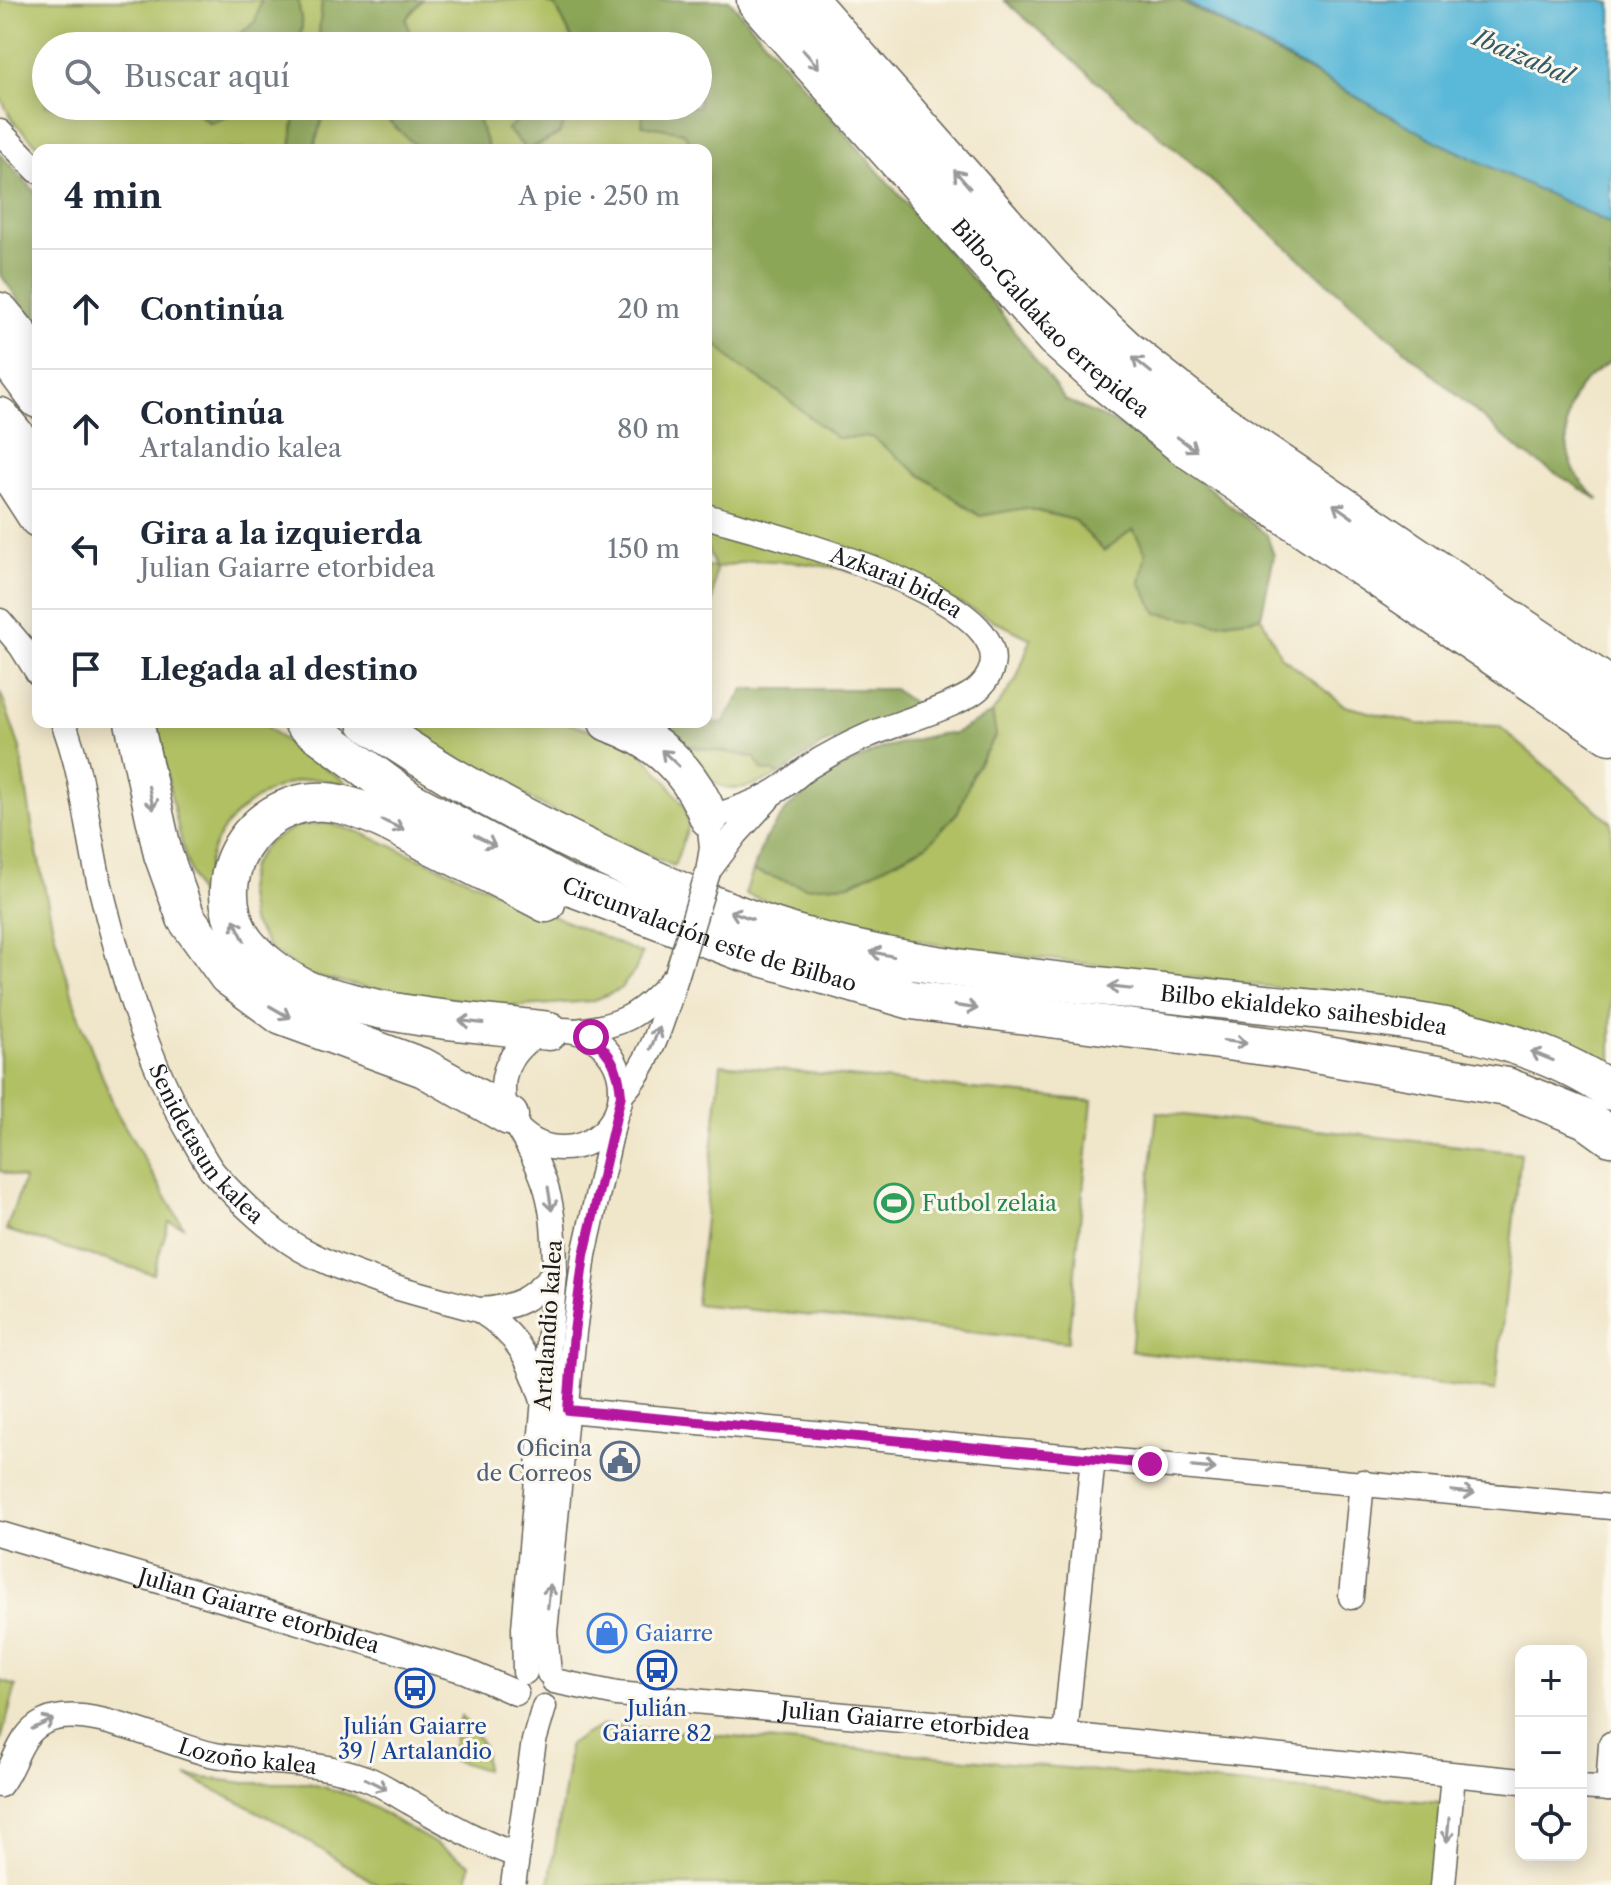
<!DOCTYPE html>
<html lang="es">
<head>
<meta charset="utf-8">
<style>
	:root { --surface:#fff; --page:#f2f2f3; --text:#1f2937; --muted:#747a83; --line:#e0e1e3 }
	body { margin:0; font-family:"Libre Caslon Text",serif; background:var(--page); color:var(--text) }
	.controls { position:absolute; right:24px; bottom:24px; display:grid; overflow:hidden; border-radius:16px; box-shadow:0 4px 20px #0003 }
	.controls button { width:72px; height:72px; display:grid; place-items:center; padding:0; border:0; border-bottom:2px solid var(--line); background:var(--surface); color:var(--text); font:40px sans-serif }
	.stop { position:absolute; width:24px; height:24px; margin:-18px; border:6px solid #b5179e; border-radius:50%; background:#fff }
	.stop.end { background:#b5179e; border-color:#fff; box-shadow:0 2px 8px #0008 }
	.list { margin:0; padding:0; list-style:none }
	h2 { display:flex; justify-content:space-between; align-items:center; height:104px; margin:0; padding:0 32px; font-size:34px }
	h2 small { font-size:26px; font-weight:400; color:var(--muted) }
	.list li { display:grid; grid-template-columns:52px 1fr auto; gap:24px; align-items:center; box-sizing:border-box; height:120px; padding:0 32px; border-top:2px solid var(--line) }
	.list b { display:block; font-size:30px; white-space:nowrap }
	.list p { margin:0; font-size:26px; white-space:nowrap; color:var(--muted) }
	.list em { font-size:26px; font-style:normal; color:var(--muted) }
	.icon { flex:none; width:44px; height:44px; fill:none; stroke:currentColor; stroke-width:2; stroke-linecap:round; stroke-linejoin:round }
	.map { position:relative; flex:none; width:1611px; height:1885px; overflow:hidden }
	.search { position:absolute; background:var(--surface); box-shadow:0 4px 20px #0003; left:32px; top:32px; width:680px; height:88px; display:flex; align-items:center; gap:20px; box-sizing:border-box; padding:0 28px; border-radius:44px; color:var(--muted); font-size:30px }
	.panel { position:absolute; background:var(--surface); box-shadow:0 4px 20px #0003; left:32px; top:144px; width:680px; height:584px; border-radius:16px }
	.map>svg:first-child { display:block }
	.green { fill:#b0c063; stroke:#666e40; stroke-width:2 }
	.forest { fill:#8ca659; stroke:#54613a; stroke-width:2 }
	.water { fill:#5ab8d8; stroke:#3b6a7a; stroke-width:2 }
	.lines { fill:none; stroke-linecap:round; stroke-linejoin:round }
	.street-casing { stroke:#666359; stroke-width:27 }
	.primary-casing { stroke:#666359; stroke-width:41 }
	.highway-casing { stroke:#666359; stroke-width:47 }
	.street { stroke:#fff; stroke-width:24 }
	.primary { stroke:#fff; stroke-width:38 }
	.highway { stroke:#fff; stroke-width:44 }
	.street-bridge-casing { stroke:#666359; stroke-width:27; stroke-linecap:butt }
	.street-bridge { stroke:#fff; stroke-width:24 }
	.oneway { stroke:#999 }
	.route { stroke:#b5179e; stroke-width:10 }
	.labels { text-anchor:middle; stroke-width:6; stroke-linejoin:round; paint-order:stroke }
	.street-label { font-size:22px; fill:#1c1c1c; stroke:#fbf7ec }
	.leisure-label { font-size:22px; fill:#27864d; stroke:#fbf7ec; text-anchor:start }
	.service-label { font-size:22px; fill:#4e5e75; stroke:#fbf7ec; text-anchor:end }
	.shop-label { font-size:22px; fill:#366cbe; stroke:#fbf7ec; text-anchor:start }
	.transit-label { font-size:22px; fill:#164399; stroke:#fbf7ec }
	.water-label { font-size:24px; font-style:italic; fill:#355a67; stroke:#fbf7ec }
</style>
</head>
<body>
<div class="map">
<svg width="1611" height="1885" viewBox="0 0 1611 1885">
	<rect width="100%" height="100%" fill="#fbf7ec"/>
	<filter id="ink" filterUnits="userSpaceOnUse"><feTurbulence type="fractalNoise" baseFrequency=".0125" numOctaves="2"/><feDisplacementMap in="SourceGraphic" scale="16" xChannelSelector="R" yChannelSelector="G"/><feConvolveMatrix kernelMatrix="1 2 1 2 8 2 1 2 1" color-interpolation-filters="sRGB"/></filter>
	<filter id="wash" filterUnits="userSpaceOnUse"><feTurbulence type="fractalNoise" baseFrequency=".006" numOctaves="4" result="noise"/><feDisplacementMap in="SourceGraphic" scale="32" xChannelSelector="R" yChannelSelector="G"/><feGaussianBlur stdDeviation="1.8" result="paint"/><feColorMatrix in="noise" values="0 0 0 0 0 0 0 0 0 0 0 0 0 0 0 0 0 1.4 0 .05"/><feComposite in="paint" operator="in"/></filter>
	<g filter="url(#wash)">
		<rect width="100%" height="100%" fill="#f0e6ca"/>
		<!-- green -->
		<g class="green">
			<polygon points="0,0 261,0 255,22 225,46 46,46 46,106 188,106 210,123 240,112 244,106 299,106 295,114 291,150 42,150 13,121 0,97"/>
			<polygon points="298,0 322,0 318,46 299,46 302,25"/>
			<polygon points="422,0 542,0 556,7 576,46 422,46 410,33 406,19"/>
			<polygon points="326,106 364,106 388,120 415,145 415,150 313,150"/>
			<polygon points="473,106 537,106 507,129 527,150 489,150"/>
			<polygon points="571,106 644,106 643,125 684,132 695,150 531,150 559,134"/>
			<path d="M707,331L734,362L780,393L836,437H872L918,473L980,516L1025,508L1074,520L1104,551L1133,528L1146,553L1140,583L1217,623L1261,617L1281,656L1345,706L1418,724L1499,726L1611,822V1073L1424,1006L952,947C882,935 813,916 745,894L753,871L806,887L850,884L927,845L958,812L974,771L996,735L992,713L1016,680L1031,639L959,603L838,568L794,562L752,560L716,568L709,634L706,633V566L715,567L706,546Z"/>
			<polygon points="0,691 20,748 34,838 53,928 77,1012 117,1113 183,1226 169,1222 153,1274 6,1230 24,1179 0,1171"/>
			<path d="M157,722H262L281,738L353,787C340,785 323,778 310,779C263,784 210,824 207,874C206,896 212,914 218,935C180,871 172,794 157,722Z"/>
			<polygon points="397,722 564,722 635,745 665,779 685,807 689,825 674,866 579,825 425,742"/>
			<path d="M670,734L691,747L754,757L781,774C716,805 711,783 670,734Z"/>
			<polygon points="327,823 359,832 642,954 635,971 620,989 593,1001 509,1007 368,988 307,975 271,950 251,921 246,889 251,866 267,843 297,826"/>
			<polygon points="721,1064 1092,1101 1068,1342 696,1304"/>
			<polygon points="1157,1112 1521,1153 1495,1391 1131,1351"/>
			<polygon points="0,1681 16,1686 0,1744"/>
			<path d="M461,1716C478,1735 487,1745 485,1770L449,1759Z"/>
			<polygon points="605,1725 1450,1804 1443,1885 549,1885 567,1771 568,1746 585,1734"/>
			<polygon points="187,1776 245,1783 308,1783 354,1796 470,1864 467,1885 378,1885 276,1821"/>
		</g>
		<!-- forest -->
		<g class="forest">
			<polygon points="261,0 298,0 302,25 299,46 225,46 255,22"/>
			<polygon points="322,0 422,0 406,19 410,33 422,46 318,46"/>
			<polygon points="542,0 729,0 994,304 1065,400 1147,438 1267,535 1274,556 1261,617 1217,623 1157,613 1140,583 1146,553 1133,529 1104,551 1074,520 1025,508 980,516 918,473 872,437 836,438 780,393 734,362 706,332 706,150 695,150 683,132 642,125 644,106 698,106 698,46 576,46 556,7"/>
			<path d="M1004,0H1179L1438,142L1611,224V361C1600,368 1590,375 1582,385C1561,410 1562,456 1581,481C1586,488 1593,494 1599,500L1524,454Z"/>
			<polygon points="188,106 244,106 240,112 210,123"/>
			<polygon points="299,106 326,106 313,150 291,150 295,114"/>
			<polygon points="364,106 473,106 489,150 415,150 415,145 388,120"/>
			<polygon points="537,106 571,106 559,134 527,150 507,129"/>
			<polygon points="0,154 38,195 38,327 0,274"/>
			<polygon points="744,689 894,689 919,708 822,745 781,774 762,770 754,757 691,746 655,722 723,723"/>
			<polygon points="992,713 996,735 974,771 958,812 927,845 850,884 806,887 753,871 764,840 788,808 830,773 882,748 938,734 955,733"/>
		</g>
		<!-- water -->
		<polygon class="water" points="1183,0 1600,0 1611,3 1611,224 1438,142"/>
	</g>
	<g filter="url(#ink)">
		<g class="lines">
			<defs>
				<g id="street">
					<polyline points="0,132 38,171"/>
					<path id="s1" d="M706,516C750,530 1059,602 980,687C965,704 894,724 869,735C849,744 829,754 810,766C797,775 785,787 771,794C751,805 730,811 709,818L712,848L708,872"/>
					<polyline points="0,621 21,646 38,673"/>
					<path id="s2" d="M63,722C83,773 87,828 99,881C120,968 146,1060 192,1137C199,1149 206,1163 214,1173C238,1200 270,1231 301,1249C355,1279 420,1294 479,1310C519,1335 530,1360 544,1404"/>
					<polyline points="709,870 736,834 767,800"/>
					<circle cx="562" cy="1089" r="59"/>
					<path d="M575,1031C623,1026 641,1015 673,979"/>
					<path d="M621,1095C652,1062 664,1016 677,974"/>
					<path d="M518,1129C552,1184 554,1210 555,1273L524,1628L525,1672"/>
					<path d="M479,1310C516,1308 530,1300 555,1273"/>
					<polyline points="568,1410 1611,1507"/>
					<path id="s3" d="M0,1534L465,1671L516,1693"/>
					<polyline points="1351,1597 1362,1482"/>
					<polyline points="549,1673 545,1632 574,1332 584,1255 615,1116"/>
					<path id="s4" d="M554,1681L617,1694L1065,1735L1521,1781"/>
					<polyline points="1065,1735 1093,1458"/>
					<path id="s5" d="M0,1785C17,1763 18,1735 44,1722C86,1701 169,1746 215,1755C265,1764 315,1760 365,1778C380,1783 394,1793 408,1801C444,1821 478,1842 517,1855"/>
					<polyline points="1581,1787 1611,1789"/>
					<polyline points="1608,1789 1611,1744"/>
					<polyline points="513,1885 534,1741 544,1707"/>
					<polyline points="1443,1885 1453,1775"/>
				</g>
				<g id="primary">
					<polyline points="0,312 38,358"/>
					<polyline points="0,348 38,399"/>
					<polyline points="0,417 38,464"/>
					<polyline points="0,459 38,518"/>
					<polyline points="134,722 163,854 186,918 228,976 282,1016 424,1068 509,1116"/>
					<path id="s6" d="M303,722L410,801L567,885L741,951L912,1000L1280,1048L1507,1087L1586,1119L1611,1137"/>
					<path id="s7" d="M367,722C447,778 531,823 620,864C668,886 716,908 767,925C837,949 912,962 986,972C1082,986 1179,994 1275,1005C1387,1017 1515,1025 1611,1091"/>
					<path d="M608,722C656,738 691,771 709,818"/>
					<path d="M546,903C508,883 470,864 432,845C404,830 375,813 344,805C268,785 202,865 240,935C251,955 285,979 305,989C316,995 332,997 345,1001C411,1019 481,1023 549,1031"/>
				</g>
				<g id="highway">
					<path id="s8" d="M759,0L1056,335L1104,378L1182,441L1230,474L1611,732"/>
					<polyline points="804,0 1048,277 1080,310 1126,353 1202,413 1249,446 1611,691"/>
				</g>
			</defs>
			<!-- street casing -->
			<use href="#street" class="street-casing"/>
			<!-- primary casing -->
			<use href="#primary" class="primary-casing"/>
			<!-- highway casing -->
			<use href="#highway" class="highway-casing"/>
			<!-- street -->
			<use href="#street" class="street"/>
			<!-- primary -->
			<use href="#primary" class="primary"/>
			<!-- highway -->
			<use href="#highway" class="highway"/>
			<defs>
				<polyline id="street-bridge" points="677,974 708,872"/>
			</defs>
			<!-- street-bridge casing -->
			<use href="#street-bridge" class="street-bridge-casing"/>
			<!-- street-bridge -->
			<use href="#street-bridge" class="street-bridge"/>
		</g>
		<!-- one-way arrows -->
		<defs><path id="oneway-shaft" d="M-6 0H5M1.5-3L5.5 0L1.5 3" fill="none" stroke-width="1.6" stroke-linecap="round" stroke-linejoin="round" transform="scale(2)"/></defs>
		<g class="oneway">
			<use href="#oneway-shaft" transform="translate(811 59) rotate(49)"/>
			<use href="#oneway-shaft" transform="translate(962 179) rotate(-131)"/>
			<use href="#oneway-shaft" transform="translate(1142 365) rotate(-141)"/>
			<use href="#oneway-shaft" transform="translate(1187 444) rotate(36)"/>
			<use href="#oneway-shaft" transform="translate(1343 511) rotate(-145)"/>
			<use href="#oneway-shaft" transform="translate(670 758) rotate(-137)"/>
			<use href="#oneway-shaft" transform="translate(151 798) rotate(78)"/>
			<use href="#oneway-shaft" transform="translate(393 825) rotate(24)"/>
			<use href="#oneway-shaft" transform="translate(485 841) rotate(28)"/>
			<use href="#oneway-shaft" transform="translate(741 915) rotate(-160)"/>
			<use href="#oneway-shaft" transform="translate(239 930) rotate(-116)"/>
			<use href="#oneway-shaft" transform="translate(882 954) rotate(-168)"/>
			<use href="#oneway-shaft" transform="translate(1120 988) rotate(-174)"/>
			<use href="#oneway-shaft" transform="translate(966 1007) rotate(8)"/>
			<use href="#oneway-shaft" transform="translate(280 1012) rotate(30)"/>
			<use href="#oneway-shaft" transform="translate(471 1022) rotate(-173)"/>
			<use href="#oneway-shaft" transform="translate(655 1038) rotate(-67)"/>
			<use href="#oneway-shaft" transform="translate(1235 1042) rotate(7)"/>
			<use href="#oneway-shaft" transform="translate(1542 1056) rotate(-158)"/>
			<use href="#oneway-shaft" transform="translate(550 1199) rotate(81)"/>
			<use href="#oneway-shaft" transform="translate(1204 1468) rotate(5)"/>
			<use href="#oneway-shaft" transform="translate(1463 1492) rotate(6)"/>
			<use href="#oneway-shaft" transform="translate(549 1596) rotate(-84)"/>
			<use href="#oneway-shaft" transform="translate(43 1724) rotate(-25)"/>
			<use href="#oneway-shaft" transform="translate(376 1784) rotate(27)"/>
			<use href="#oneway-shaft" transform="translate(1448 1830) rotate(95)"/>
		</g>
	</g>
	<g class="lines" filter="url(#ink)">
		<!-- route -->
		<path class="route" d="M591,1037C611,1053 619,1069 621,1095L584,1255L574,1332L568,1410L1150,1464"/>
	</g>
	<!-- icons -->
	<defs>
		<symbol id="stadium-ring" viewBox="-11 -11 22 22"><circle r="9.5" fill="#fbf7ec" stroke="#2e9e5b" stroke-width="1.5"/><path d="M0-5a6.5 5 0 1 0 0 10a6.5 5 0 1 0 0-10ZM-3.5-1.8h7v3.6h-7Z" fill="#2e9e5b"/></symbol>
		<symbol id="civic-ring" viewBox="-11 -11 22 22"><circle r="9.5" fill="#fbf7ec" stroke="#5c6f8a" stroke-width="1.5"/><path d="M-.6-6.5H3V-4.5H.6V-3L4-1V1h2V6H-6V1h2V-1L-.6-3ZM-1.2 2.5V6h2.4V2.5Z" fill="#5c6f8a"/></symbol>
		<symbol id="shop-ring" viewBox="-11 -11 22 22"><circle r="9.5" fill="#fbf7ec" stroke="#3f7fe0" stroke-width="1.5"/><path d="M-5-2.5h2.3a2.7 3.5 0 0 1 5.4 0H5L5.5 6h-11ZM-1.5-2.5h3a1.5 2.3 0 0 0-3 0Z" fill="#3f7fe0"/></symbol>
		<symbol id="bus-ring" viewBox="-11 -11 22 22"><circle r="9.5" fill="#fbf7ec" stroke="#1a4fb4" stroke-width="1.5"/><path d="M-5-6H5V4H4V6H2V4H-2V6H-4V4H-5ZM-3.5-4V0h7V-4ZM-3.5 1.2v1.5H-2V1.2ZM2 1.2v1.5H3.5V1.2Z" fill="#1a4fb4"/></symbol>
	</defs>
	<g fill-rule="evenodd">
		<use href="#stadium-ring" x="872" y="1181" width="44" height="44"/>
		<use href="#civic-ring" x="598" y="1439" width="44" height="44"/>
		<use href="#shop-ring" x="585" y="1611" width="44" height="44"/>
		<use href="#bus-ring" x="635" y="1648" width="44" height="44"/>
		<use href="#bus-ring" x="393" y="1666" width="44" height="44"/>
	</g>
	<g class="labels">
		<!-- street labels -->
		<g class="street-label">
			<text dy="8" stroke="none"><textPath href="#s8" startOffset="432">Bilbo-Galdakao errepidea</textPath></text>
			<text dy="8" stroke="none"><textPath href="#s1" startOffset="202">Azkarai bidea</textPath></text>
			<text dy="8" stroke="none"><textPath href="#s6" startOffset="462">Circunvalación este de Bilbao</textPath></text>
			<text dy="8" stroke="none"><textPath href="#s7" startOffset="994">Bilbo ekialdeko saihesbidea</textPath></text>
			<text dy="8" stroke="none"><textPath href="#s2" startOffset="450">Senidetasun kalea</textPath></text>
			<text transform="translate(548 1325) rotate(-86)" y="8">Artalandio kalea</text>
			<text dy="8" stroke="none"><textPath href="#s3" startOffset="270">Julian Gaiarre etorbidea</textPath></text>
			<text dy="8" stroke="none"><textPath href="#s4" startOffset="354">Julian Gaiarre etorbidea</textPath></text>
			<text dy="8" stroke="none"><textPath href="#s5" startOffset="288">Lozoño kalea</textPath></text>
		</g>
		<!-- leisure labels -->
		<g class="leisure-label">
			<text x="922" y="1211">Futbol zelaia</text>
		</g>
		<!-- service labels -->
		<g class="service-label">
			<text x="592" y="1456">Oficina<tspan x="592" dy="25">de Correos</tspan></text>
		</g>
		<!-- shop labels -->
		<g class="shop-label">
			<text x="635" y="1641">Gaiarre</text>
		</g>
		<!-- transit labels -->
		<g class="transit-label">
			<text x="657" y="1716">Julián<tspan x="657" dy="25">Gaiarre 82</tspan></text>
			<text x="415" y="1734">Julián Gaiarre<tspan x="415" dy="25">39 / Artalandio</tspan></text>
		</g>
		<!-- water labels -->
		<g class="water-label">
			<text transform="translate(1523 57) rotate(23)" y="8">Ibaizabal</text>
		</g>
	</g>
</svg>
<div class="controls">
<button>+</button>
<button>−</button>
<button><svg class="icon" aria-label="locate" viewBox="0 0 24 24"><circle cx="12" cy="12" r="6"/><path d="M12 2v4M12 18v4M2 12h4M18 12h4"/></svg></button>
</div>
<div class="stop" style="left:591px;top:1037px"></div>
<div class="stop end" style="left:1150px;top:1464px"></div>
<div class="search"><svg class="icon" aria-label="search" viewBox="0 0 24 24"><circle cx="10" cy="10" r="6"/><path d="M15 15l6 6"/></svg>Buscar aquí</div>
<section class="panel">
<h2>4 min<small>A pie · 250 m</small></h2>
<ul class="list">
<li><svg class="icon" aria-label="ahead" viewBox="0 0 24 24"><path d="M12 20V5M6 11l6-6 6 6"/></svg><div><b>Continúa</b></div><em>20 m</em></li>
<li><svg class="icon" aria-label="ahead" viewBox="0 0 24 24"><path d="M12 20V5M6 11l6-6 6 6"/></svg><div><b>Continúa</b><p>Artalandio kalea</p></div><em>80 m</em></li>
<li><svg class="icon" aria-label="left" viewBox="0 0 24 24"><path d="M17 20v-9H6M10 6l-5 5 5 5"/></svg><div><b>Gira a la izquierda</b><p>Julian Gaiarre etorbidea</p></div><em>150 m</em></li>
<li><svg class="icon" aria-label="arrive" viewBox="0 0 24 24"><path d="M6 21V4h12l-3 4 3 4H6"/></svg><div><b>Llegada al destino</b></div></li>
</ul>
</section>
</div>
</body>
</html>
